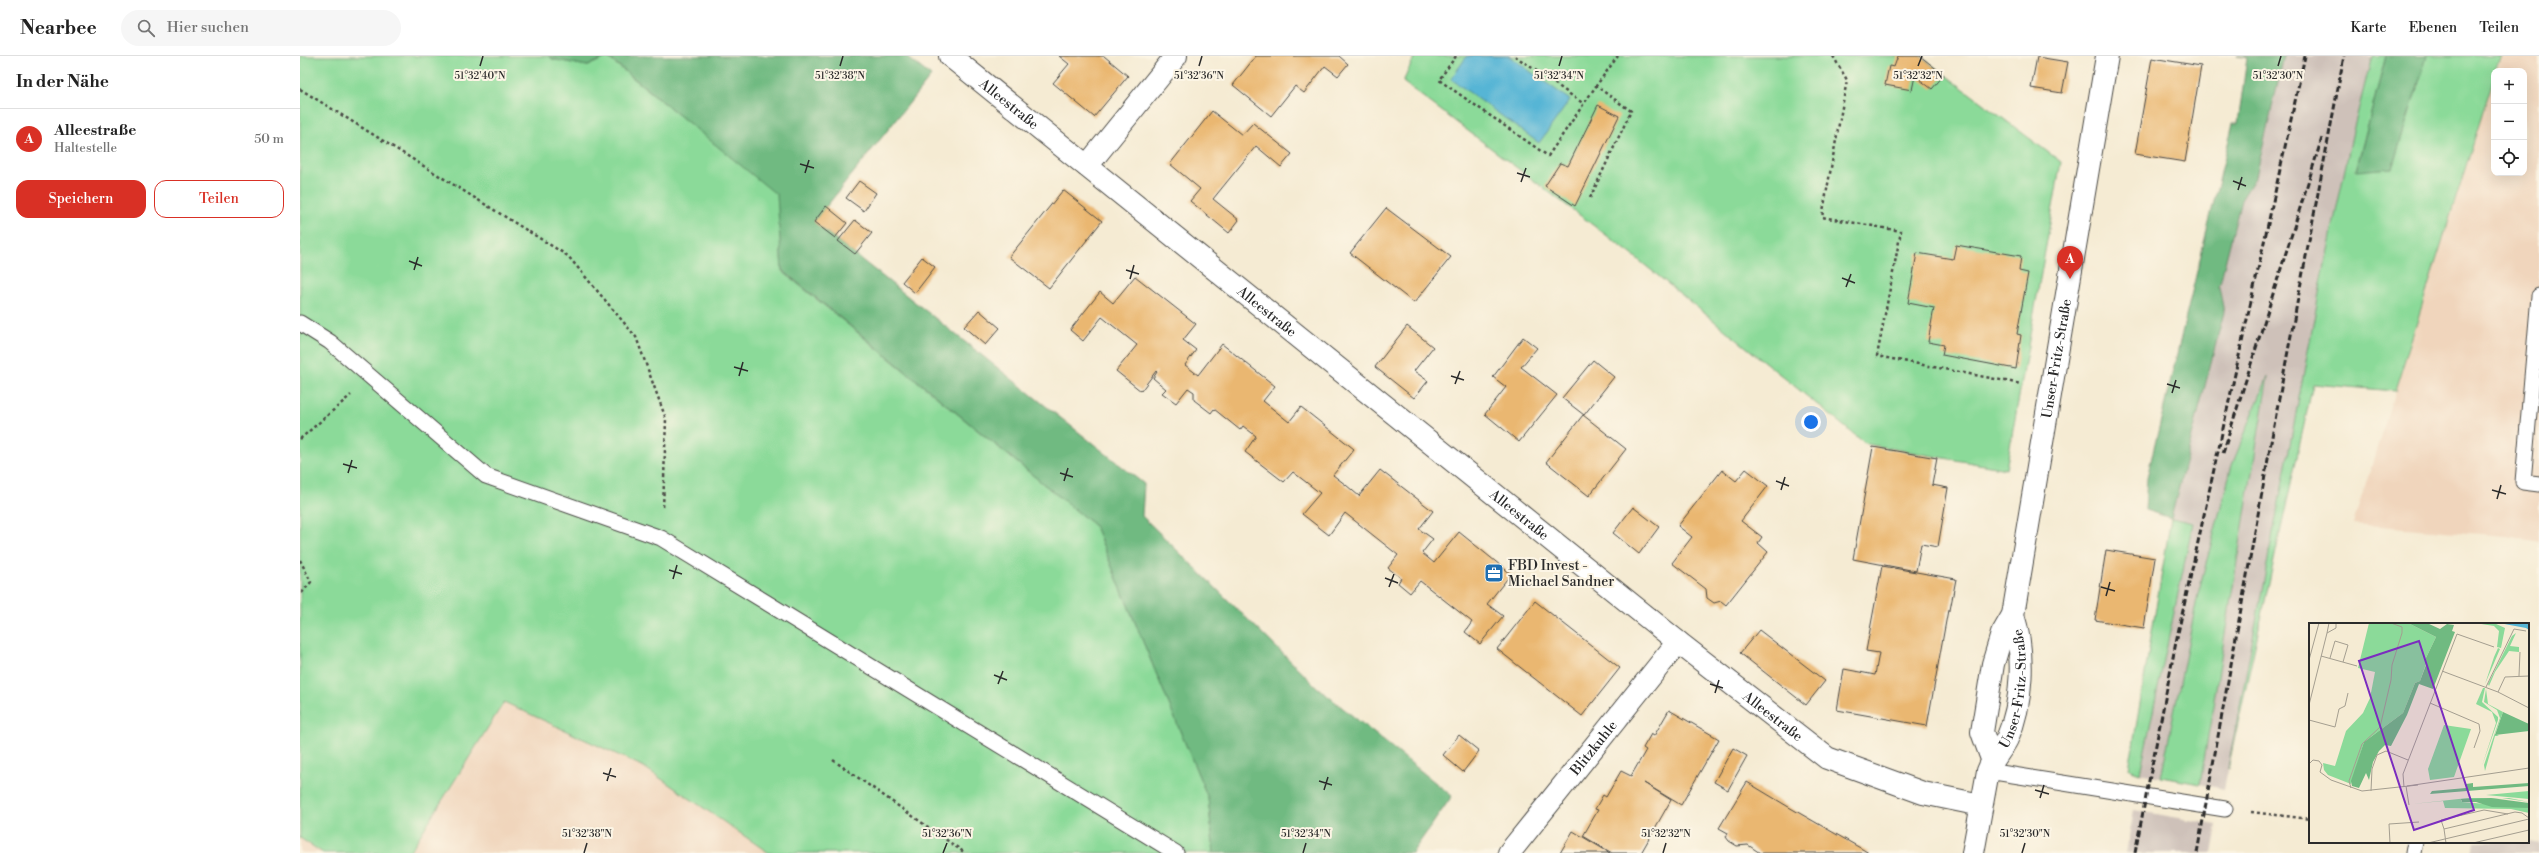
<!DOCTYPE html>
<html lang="de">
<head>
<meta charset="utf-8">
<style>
	:root { --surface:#fff; --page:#f6f6f6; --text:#222; --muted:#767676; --line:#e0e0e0; --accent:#d93025 }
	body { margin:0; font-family:"Libre Bodoni",serif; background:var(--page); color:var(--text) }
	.controls { position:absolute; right:12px; top:12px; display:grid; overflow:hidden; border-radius:8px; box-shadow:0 4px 16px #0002 }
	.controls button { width:36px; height:36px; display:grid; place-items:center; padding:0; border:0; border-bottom:1px solid var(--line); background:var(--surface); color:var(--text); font:20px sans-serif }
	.you { position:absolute; left:1511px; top:366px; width:14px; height:14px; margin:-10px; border:3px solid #fff; border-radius:50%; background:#1a73e8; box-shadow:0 0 0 6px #1a73e833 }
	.badge { display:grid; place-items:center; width:26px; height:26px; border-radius:50%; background:var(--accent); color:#fff; font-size:13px; font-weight:700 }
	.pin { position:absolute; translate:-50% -33px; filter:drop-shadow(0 1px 2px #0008) }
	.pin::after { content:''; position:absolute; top:21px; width:14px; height:12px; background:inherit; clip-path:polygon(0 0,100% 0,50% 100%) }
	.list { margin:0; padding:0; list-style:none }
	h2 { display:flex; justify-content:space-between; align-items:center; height:52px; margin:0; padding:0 16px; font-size:17px }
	h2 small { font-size:13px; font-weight:400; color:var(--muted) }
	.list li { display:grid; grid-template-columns:26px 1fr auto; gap:12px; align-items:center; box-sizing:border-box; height:60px; padding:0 16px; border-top:1px solid var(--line) }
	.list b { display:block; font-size:15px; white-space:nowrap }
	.list p { margin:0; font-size:13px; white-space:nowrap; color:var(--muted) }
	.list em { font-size:13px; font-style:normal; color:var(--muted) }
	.actions { display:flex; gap:8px; padding:12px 16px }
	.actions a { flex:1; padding:9px 0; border:1px solid var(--accent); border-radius:12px; text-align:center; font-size:14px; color:var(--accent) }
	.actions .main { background:var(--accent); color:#fff }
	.icon { flex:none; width:22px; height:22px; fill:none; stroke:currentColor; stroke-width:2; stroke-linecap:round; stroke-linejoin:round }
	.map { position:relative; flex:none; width:2239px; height:797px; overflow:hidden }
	header { display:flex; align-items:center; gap:24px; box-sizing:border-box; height:56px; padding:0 20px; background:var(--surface); border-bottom:1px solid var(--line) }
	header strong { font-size:19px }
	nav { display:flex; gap:22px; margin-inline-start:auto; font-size:14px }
	.search { width:280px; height:36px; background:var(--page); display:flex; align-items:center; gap:10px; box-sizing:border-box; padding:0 14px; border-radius:22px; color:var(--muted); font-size:15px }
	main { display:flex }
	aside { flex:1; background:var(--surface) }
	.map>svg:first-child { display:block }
	.built { fill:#f0d5bc }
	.industrial { fill:#cec1b9 }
	.green { fill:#8bda99; stroke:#5b8262 }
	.forest { fill:#70ba81; stroke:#4e7256 }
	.water { fill:#56b5d5; stroke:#407080 }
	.building { fill:#eab771 }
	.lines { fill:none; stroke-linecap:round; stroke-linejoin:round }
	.service-casing { stroke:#494844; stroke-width:17 }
	.minor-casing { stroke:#494844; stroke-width:24 }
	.path { stroke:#494844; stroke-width:2.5; stroke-dasharray:3 3; stroke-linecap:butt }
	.service { stroke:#fff; stroke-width:15 }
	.minor { stroke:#fff; stroke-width:22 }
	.rail { stroke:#2b2b2b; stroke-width:3; stroke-dasharray:6 3; stroke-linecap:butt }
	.ticks { fill:none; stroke:#2b2b2b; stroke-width:1.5 }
	.labels { text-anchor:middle; stroke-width:4; stroke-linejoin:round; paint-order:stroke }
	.street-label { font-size:14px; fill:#2b2b2b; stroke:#fcf5e5 }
	.poi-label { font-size:14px; fill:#2b2b2b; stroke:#fcf5e5; text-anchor:start }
	.inset-road { fill:none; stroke:#a49e90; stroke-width:1 }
	.view { fill:#7b2cbf; fill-opacity:0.15; stroke:#7b2cbf; stroke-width:2 }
	.inset-edge { fill:none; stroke:#2b2b2b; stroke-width:2 }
	.ticks-label { font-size:10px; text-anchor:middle; fill:#2b2b2b; stroke:#fcf5e5; stroke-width:4; stroke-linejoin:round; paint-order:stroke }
</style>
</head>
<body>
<header>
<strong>Nearbee</strong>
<div class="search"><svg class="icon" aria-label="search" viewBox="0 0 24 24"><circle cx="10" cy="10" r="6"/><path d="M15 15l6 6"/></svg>Hier suchen</div>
<nav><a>Karte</a><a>Ebenen</a><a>Teilen</a></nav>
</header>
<main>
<aside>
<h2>In der Nähe<small></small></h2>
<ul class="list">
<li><span class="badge">A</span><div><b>Alleestraße</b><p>Haltestelle</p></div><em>50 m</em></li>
</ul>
<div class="actions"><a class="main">Speichern</a><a>Teilen</a></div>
</aside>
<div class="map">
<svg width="2239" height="797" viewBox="0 0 2239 797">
	<rect width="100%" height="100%" fill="#fcf5e5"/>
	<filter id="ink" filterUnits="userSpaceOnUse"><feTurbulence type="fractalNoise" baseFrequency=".025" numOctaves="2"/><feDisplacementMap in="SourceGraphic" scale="8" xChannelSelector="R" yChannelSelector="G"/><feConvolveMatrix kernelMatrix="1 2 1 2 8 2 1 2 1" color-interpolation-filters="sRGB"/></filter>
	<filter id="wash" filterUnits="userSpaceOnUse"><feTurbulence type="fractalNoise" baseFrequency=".012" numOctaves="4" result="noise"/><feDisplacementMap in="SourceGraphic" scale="16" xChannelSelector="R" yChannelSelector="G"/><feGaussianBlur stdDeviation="0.9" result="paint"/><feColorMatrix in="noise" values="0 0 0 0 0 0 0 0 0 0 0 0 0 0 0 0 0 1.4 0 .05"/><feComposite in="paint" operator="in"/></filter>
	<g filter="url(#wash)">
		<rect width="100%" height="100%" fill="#f5ebd3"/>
		<!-- built -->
		<g class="built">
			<polygon points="2201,0 2239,0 2239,486 2207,480 2053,468 2194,21 2194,117 2224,117 2224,15 2196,15"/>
			<polygon points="204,646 344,711 469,797 109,797"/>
			<polygon points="0,782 23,797 0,797"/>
		</g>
		<!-- industrial -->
		<g class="industrial">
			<polygon points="1984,0 2072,0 2020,232 1924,733 1900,728 1968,322 1932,409 1898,538 1861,721 1840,717 1893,467 1871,462 1924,256 1919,231 1941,144 1956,120"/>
			<polygon points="1834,754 1917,769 1912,797 1826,797"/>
			<polygon points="2228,785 2239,787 2239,797 2172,797 2174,786"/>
		</g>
		<!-- green -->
		<g class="green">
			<polygon points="0,0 249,0 252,3 287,10 307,1 478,139 482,215 795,470 908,742 914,797 469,797 344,711 204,646 109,797 23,797 0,782"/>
			<polygon points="1115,0 1620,0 1761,106 1706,413 1566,388 1330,197 1103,26"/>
			<polygon points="2072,0 2086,0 2056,114 2092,112 2127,0 2201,0 2194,15 2194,21 2095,335 2013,328 1928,712 2020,232 2053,75"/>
			<polygon points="1968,320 1900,728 1861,721 1898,538 1932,409"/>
			<polygon points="1871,462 1893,467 1840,717 1829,713"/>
		</g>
		<!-- forest -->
		<g class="forest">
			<polygon points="249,0 606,0 631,20 514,166 844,428 842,460 1018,632 1152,740 1112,797 914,797 908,742 795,470 482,214 477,139 308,1 287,10 252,3"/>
			<polygon points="1937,0 1984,0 1956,120 1941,144 1919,231 1924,256 1871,462 1845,454 1847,421 1933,67 1938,67 1947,2"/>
			<polygon points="2086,0 2127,0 2092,112 2056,115"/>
		</g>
		<!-- water -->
		<polygon class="water" points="1167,0 1209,0 1270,44 1239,87 1151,23"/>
		<g id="blocks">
			<!-- building -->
			<g class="building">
				<polygon points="759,0 804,0 828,20 794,61 753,27 769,8"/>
				<polygon points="956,0 1039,0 1048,8 1038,20 1025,10 1004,37 995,30 971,60 933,29"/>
				<polygon points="1598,0 1620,0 1644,19 1632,33 1615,20 1612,34 1585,29 1589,10 1594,11"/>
				<polygon points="1737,1 1768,6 1762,37 1731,32"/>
				<polygon points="1852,2 1901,10 1885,106 1835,98"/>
				<polygon points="1298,49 1319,60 1275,150 1245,130 1260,107 1268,110"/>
				<polygon points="912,55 942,79 953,67 992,98 981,111 956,90 913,143 939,164 929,177 890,145 900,133 870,108"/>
				<polygon points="559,125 576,137 564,155 546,142"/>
				<polygon points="763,134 802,165 749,232 709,201"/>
				<polygon points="526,150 547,167 535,182 514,166"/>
				<polygon points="1086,152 1151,201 1114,247 1050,197"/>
				<polygon points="555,164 572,177 555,198 538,185"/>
				<polygon points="1656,189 1721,200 1719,215 1728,217 1717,278 1721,279 1716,313 1642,299 1644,289 1628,286 1634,252 1608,247 1617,197 1653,203"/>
				<polygon points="622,201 635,211 615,237 602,226"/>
				<polygon points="835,220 896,268 883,284 896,294 885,309 898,319 922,288 975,330 963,345 989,366 1001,351 1054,393 1033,419 1046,429 1059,440 1080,414 1133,455 1119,473 1133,483 1122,497 1134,507 1159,476 1211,518 1187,548 1203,560 1180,588 1165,576 1172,566 1120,525 1110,537 1098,527 1101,522 1088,512 1098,499 1045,457 1029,479 1002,458 1020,437 993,416 984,426 945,396 956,380 943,370 940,374 914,353 911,357 894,344 894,336 888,332 876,347 862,337 866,333 853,322 857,316 856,315 841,335 816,315 837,289 802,261 783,285 770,274 800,236 813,247"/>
				<polygon points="679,254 700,272 685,289 664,271"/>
				<polygon points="1107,270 1133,291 1114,315 1128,325 1114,342 1075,311"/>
				<polygon points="1223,281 1237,292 1221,311 1257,339 1219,386 1185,358 1206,331 1193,321"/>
				<polygon points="1293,304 1314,321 1284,359 1262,342"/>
				<polygon points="1283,359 1326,393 1289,440 1246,406"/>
				<polygon points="1573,391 1637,402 1632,429 1648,432 1638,491 1621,488 1616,515 1553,503"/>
				<polygon points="1446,413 1468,430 1441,465 1462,481 1458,487 1468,496 1426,549 1421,545 1414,547 1407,542 1406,533 1372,507 1392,481 1378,470 1422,414 1436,425"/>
				<polygon points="1333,451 1359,471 1339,498 1313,477"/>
				<polygon points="1806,494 1855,502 1844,572 1795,564"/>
				<polygon points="1582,510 1656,523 1650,554 1648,554 1627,670 1537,654 1544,613 1575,619 1579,597 1566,595"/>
				<polygon points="1235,545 1320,612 1282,660 1197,593"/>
				<polygon points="1459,574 1525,625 1506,649 1440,597"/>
				<polygon points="1369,654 1419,683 1381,749 1344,727 1371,744 1341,797 1312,797 1283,780 1298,754 1295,753 1303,739 1306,741 1321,715 1331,720 1346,694 1343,692 1351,678 1354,680"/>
				<polygon points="1159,679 1179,695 1163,716 1143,699"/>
				<polygon points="1433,692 1447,700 1428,734 1414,726"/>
				<polygon points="1447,726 1487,750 1569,797 1460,797 1448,789 1437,790 1429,785 1426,781 1428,777 1419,772"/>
				<polygon points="1273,775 1310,797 1260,797"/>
			</g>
		</g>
	</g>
	<g filter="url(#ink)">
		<use href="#blocks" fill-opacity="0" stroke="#494844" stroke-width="1"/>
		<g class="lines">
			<defs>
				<g id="service">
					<polyline points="2239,240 2223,426 2239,428"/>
					<polyline points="0,267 30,286 186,420 361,482 876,797"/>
					<polyline points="1688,715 1925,753"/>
					<polyline points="2113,797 2115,786"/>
				</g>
				<g id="minor">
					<path id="s1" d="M650,0L1378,586L1527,702L1623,737L1681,749"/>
					<polyline points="787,110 876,0"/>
					<path id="s2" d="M1692,703L1682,676L1693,608L1702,578L1713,559L1807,0"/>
					<path id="s3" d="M1209,797L1378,586"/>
					<path id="s4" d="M1673,797L1688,715C1693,702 1701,695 1707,683C1723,647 1725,596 1713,559"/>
				</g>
			</defs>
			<!-- service casing -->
			<use href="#service" class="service-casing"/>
			<!-- minor casing -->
			<use href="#minor" class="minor-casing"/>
			<!-- path -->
			<g class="path">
				<polyline points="1156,0 1139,24 1248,100 1296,30"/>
				<polyline points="1215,0 1284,48"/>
				<polyline points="1533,0 1547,24 1522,161 1601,175 1577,300 1721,328"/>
				<polyline points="0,33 268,200 336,281 366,363 363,454"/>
				<polyline points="1290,142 1331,55 1296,30 1318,0"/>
				<polyline points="0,383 51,339"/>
				<polyline points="0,504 11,526 0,539"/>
				<polyline points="533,704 665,797"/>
				<polyline points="1951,756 2010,763"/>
			</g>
			<!-- service -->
			<use href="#service" class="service"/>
			<!-- minor -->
			<use href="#minor" class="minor"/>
			<!-- rail -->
			<g class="rail">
				<polyline points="1923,397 2022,82"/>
				<polyline points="1835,797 1876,586 2005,0"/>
				<polyline points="1897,797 1977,353 2044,0"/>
			</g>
		</g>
	</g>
	<!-- ticks -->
	<path class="ticks" d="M180,10L183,0M540,10L543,0M899,10L902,0M1259,10L1262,0M1618,10L1622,0M1978,10L1981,0M500,108L514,112M505,117L509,104M1217,117L1230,121M1933,125L1946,130M1221,126L1226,112M1938,134L1942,121M109,205L122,210M114,214L118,201M826,214L839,218M1542,222L1555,227M830,223L834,209M1546,231L1551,218M434,311L448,315M439,320L443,306M1151,320L1164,324M1155,328L1160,315M1867,328L1880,332M1872,337L1876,324M43,408L57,412M48,417L52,404M760,417L773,421M764,425L768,412M1476,425L1489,430M1481,434L1485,421M2192,434L2206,438M2197,443L2201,429M369,514L382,518M1085,522L1098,527M373,523L377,509M1089,531L1094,518M1801,531L1815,535M1806,540L1810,526M694,619L707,624M698,628L703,615M1410,628L1423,632M1415,637L1419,624M303,717L316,721M307,725L311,712M1019,725L1032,729M1024,734L1028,721M1735,734L1749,738M1740,742L1744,729M284,797L287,787M643,797L647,787M1003,797L1006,787M1363,797L1366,787M1722,797L1725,787"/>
	<!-- icons -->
	<defs>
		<symbol id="office-square" viewBox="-11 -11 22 22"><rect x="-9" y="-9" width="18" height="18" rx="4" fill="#1f6fb2" stroke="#fcf5e5"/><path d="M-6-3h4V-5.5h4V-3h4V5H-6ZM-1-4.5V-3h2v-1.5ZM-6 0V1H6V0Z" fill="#fff"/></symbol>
	</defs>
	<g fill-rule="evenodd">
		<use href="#office-square" x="1183" y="506" width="22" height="22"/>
	</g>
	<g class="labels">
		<!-- street labels -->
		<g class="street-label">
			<text dy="5" stroke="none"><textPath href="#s1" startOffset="76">Alleestraße</textPath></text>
			<text dy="5" stroke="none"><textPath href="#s1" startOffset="407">Alleestraße</textPath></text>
			<text dy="5" stroke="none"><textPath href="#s2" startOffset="411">Unser-Fritz-Straße</textPath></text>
			<text dy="5" stroke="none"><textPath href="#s1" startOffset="731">Alleestraße</textPath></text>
			<text dy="5" stroke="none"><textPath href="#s4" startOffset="172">Unser-Fritz-Straße</textPath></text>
			<text dy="5" stroke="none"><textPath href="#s1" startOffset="1055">Alleestraße</textPath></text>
			<text dy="5" stroke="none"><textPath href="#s3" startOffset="135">Blitzkuhle</textPath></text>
		</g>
		<!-- poi labels -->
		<g class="poi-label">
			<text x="1208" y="514">FBD Invest -<tspan x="1208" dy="16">Michael Sandner</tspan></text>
		</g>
	</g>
	<!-- overview -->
	<g transform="translate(2009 567)">
		<rect width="220" height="220" fill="#f5ebd3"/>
		<path d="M60,0H99L127,14L116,37L117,41L111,58L106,60L94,90L55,119L42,161L19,152L15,147L14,140L26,143L37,108L54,90L61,75L66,49L49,45ZM166,0H185L196,5L192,25L188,24L190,8L185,3ZM207,10L201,23L210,24V29L200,28L186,49L180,63L179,61L203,13ZM189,25L191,26L176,61L185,34ZM174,65H176L173,79L189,94V97L173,143L187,100L183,89L167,81ZM177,66L179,81L194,89L186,111L190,113H186L176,148L175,142L191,95L188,87L175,79ZM135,102L162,106L145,154L121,157L119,146ZM220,168V176L177,172ZM159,175H200L220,179L193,175L152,177L153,179L215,184L220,185V190L202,186L136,185L134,178L103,181Z" fill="#8bda99"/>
		<path d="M99,0H118L131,6L138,1L145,2L143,8L146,9L124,66L110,61L98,92L82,123L76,122L70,128L64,139L60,157L57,150L50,165L43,163L42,158L55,119L94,90L106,60L111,58L117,42L116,37L127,14ZM194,89L220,101V108L186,112ZM164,160V164L220,160V163L121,171L123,168L157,165V161ZM182,175L220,180V185L183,184L167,179H153L152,176Z" fill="#70ba81"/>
		<path d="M190,0H220V7L217,5Z" fill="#56b5d5"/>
		<path class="inset-road" d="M20,0L18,10L27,5V0M12,33L48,43M21,35L26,18L39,22L34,39M0,37L10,0M133,48L189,69L220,85M210,53L211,29M177,64L205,6L217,8M189,69L196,54L220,53M121,80L170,101L171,108L165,125M0,82L18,10M0,97L26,104L30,86L36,83L39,70M0,141L4,137L10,138L13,142L11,149M11,149L22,157L53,168L109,162M97,163L100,182M98,163L220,145M95,164L94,151L148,11L185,24M42,165L40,158L53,121L71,104L82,57L83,42L93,10V4L82,0M62,168L63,146L68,132L77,128L99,137M135,206L132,197L175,187L199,191M81,220L80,201L110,199M119,220L220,196M137,220L135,206L206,189L213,190L220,195M164,220L220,207"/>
		<path class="view" d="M110,18L165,187L105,207L50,38Z"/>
		<rect width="220" height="220" class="inset-edge"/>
	</g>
	<g class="ticks-label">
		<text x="180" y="23">51°32'40"N</text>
		<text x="540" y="23">51°32'38"N</text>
		<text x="899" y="23">51°32'36"N</text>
		<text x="1259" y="23">51°32'34"N</text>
		<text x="1618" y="23">51°32'32"N</text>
		<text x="1978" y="23">51°32'30"N</text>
		<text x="287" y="781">51°32'38"N</text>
		<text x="647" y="781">51°32'36"N</text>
		<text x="1006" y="781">51°32'34"N</text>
		<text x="1366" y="781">51°32'32"N</text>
		<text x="1725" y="781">51°32'30"N</text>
	</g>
</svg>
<div class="controls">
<button>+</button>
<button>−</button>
<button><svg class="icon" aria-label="locate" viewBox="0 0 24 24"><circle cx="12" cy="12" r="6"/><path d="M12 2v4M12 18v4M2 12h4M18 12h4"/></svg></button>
</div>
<div class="you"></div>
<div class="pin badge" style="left:1770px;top:223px">A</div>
</div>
</main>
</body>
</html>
